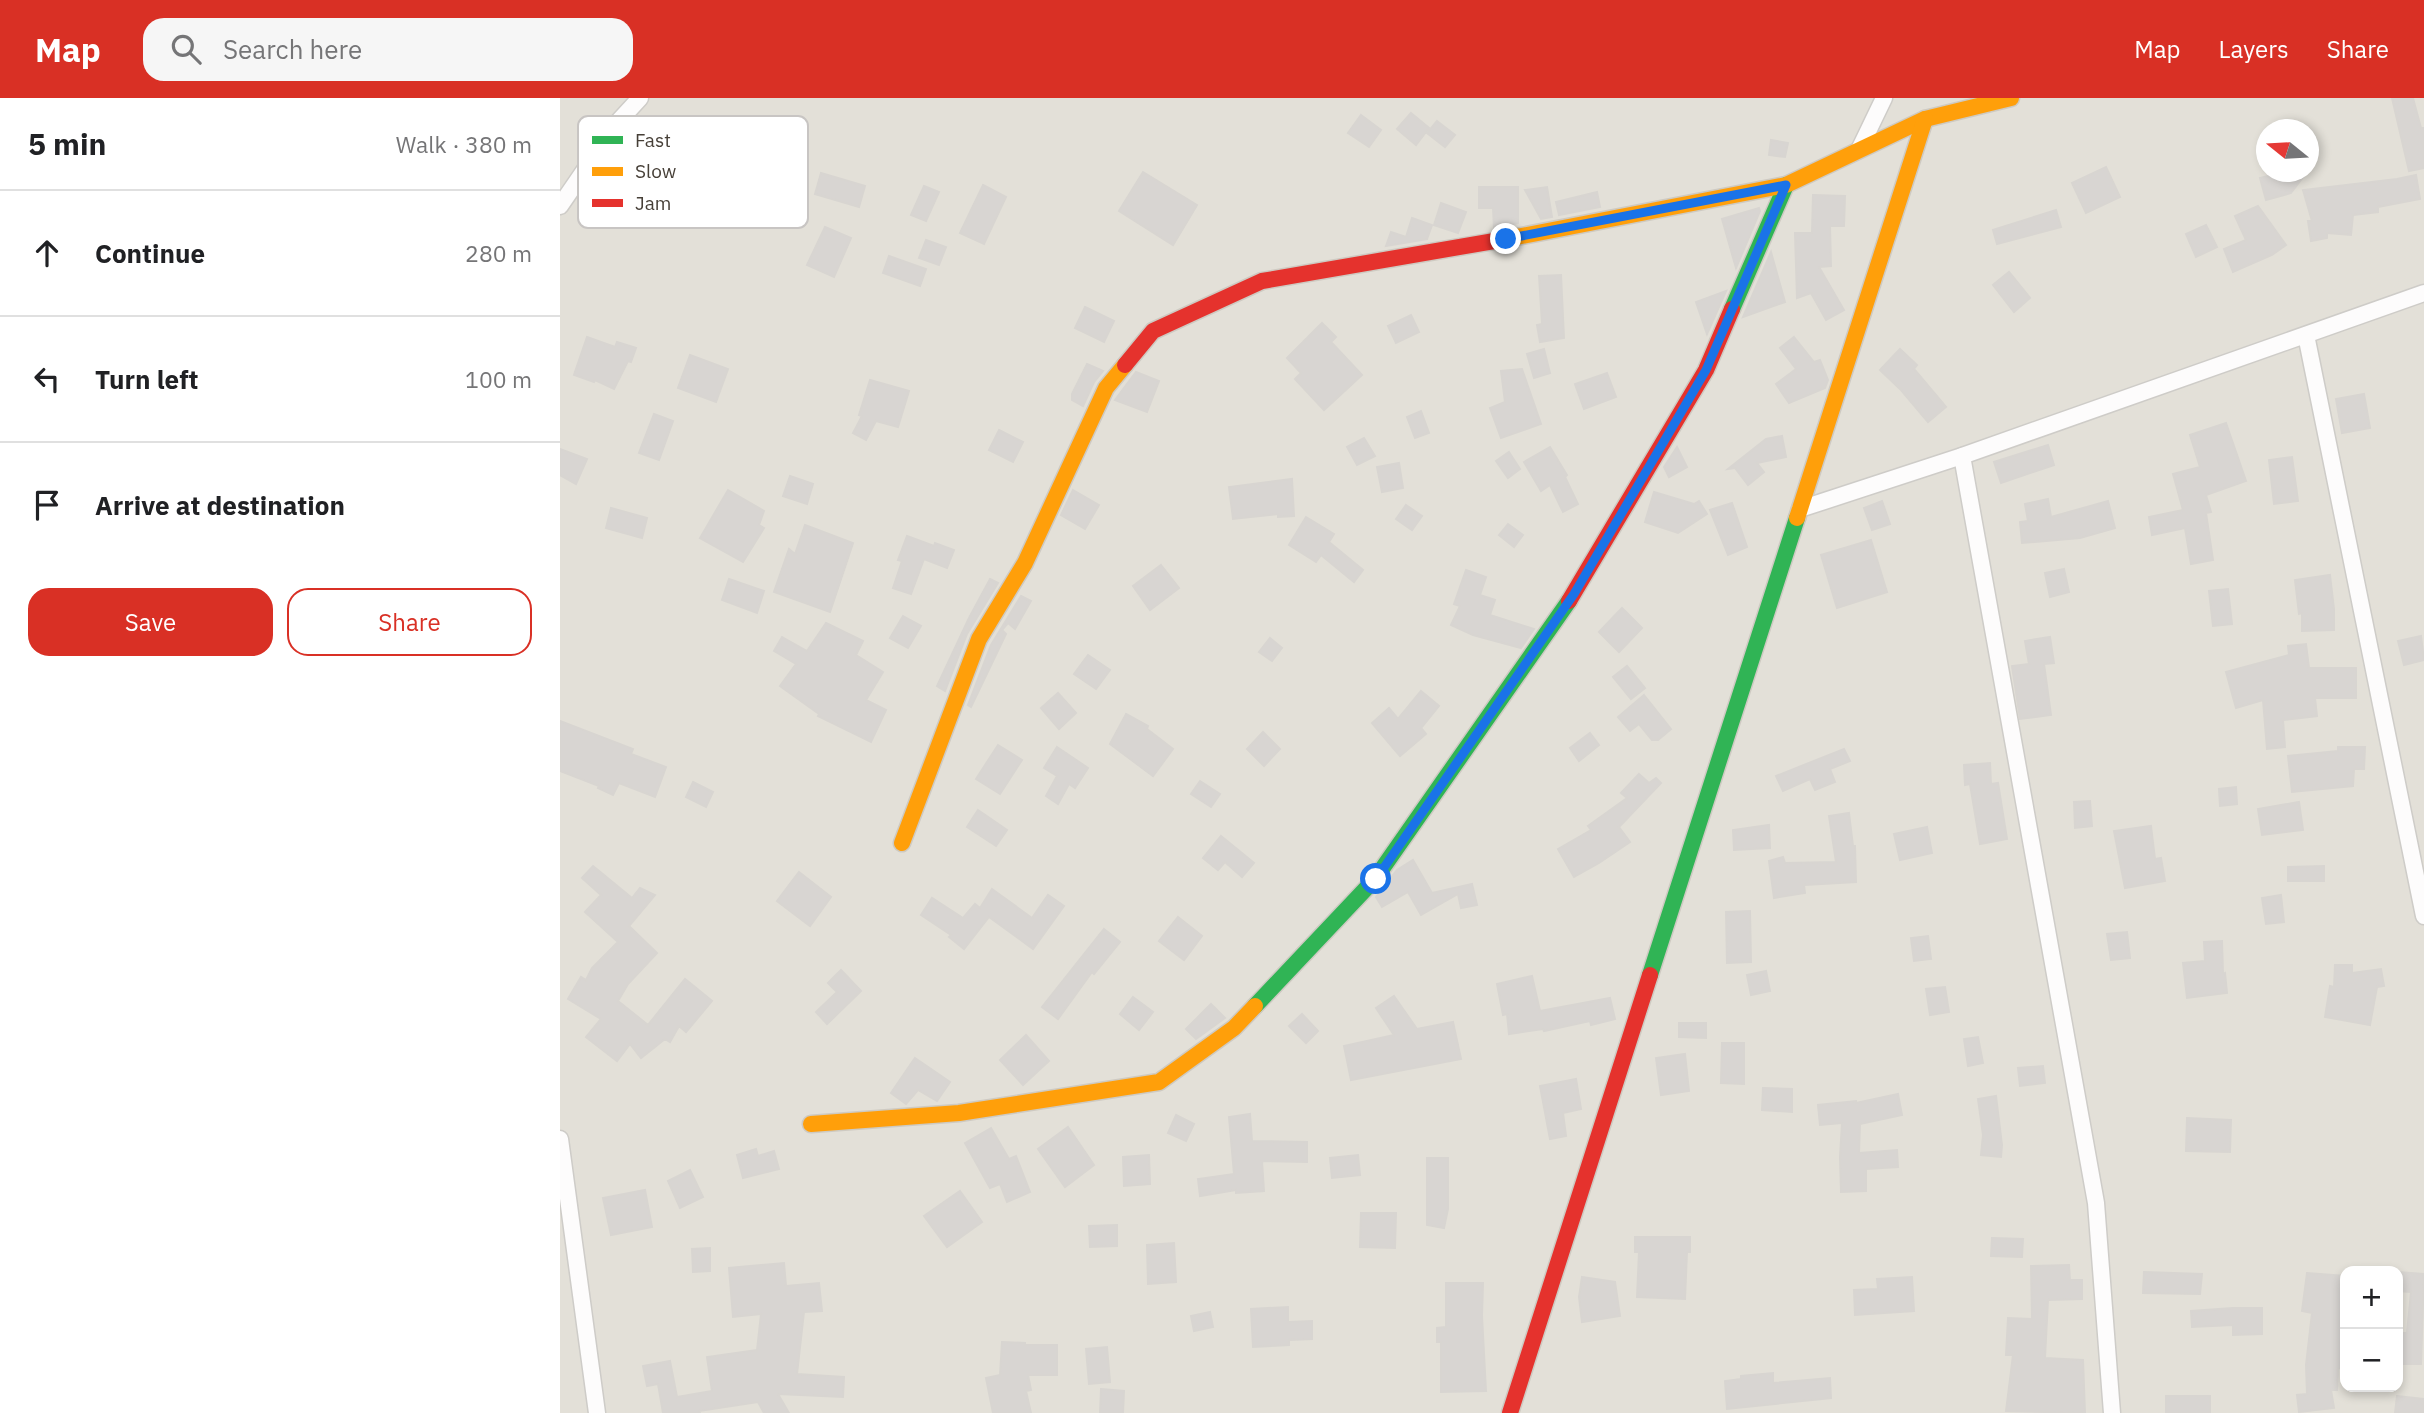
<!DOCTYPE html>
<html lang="en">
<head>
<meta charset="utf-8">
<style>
	:root { --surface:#fff; --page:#f6f6f6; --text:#202124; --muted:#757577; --line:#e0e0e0; --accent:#d93025 }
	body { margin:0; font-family:"IBM Plex Sans",sans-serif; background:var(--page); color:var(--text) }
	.controls { position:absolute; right:21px; bottom:21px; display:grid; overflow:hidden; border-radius:14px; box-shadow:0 4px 10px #0003 }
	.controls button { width:63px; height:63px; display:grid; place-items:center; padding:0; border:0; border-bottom:2px solid var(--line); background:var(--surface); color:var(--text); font:35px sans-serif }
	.compass { position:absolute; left:1696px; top:21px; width:63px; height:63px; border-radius:50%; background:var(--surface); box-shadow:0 4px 10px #0003; rotate:288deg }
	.stop { position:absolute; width:21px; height:21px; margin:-16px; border:5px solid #1a73e8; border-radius:50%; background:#fff }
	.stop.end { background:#1a73e8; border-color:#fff; box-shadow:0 2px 7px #0008 }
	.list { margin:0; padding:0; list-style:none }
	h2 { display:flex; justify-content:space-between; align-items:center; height:91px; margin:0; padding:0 28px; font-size:30px }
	h2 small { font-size:23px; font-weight:400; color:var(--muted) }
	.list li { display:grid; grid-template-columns:46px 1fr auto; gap:21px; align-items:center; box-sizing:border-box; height:126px; padding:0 28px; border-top:2px solid var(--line) }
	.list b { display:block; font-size:26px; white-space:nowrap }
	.list em { font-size:23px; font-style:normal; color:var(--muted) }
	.actions { display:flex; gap:14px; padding:21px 28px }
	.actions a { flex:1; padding:16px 0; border:2px solid var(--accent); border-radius:21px; text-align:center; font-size:24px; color:var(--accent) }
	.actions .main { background:var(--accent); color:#fff }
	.icon { flex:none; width:38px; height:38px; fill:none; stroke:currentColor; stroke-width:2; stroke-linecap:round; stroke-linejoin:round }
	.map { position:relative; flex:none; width:1864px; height:1315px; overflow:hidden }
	header { display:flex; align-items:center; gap:42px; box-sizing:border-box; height:98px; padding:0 35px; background:var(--accent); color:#fff }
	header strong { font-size:33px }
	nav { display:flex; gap:38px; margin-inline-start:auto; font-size:24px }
	.search { width:490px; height:63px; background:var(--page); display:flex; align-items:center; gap:18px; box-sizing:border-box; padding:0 24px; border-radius:21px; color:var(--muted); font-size:26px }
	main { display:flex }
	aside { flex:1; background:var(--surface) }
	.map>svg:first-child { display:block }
	.residential { fill:#e3e0d8; fill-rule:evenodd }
	.building { fill:#d8d5d2; stroke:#d8d5d1; stroke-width:2 }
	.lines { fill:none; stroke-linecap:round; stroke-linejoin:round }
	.street-casing { stroke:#ceccc8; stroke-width:19 }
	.fast-casing { stroke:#cecac2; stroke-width:19 }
	.slow-casing { stroke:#cecac2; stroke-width:19 }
	.jam-casing { stroke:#cecac2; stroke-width:19 }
	.street { stroke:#fdfcfc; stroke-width:16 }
	.fast { stroke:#30b455; stroke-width:16 }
	.slow { stroke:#ff9f0a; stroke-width:16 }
	.jam { stroke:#e5322d; stroke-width:16 }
	.route { stroke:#1a73e8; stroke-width:9 }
	.key { fill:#fff; stroke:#c8c5c3; stroke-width:2 }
	.key-label { font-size:19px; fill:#463f37 }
</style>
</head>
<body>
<header>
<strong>Map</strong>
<div class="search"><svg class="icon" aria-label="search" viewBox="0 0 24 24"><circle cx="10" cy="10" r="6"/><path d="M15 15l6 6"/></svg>Search here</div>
<nav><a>Map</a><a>Layers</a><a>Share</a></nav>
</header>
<main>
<aside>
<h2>5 min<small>Walk · 380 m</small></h2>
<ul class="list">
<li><svg class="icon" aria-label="ahead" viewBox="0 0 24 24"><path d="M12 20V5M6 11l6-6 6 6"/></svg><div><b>Continue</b></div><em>280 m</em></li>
<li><svg class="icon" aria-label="left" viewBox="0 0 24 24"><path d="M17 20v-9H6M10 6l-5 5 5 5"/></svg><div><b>Turn left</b></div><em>100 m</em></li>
<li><svg class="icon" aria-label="arrive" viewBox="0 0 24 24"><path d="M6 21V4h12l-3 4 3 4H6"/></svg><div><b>Arrive at destination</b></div></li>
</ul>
<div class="actions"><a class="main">Save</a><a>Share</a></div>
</aside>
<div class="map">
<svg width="1864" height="1315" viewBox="0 0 1864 1315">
	<rect width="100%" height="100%" fill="#f0eeeb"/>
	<!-- residential -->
	<path class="residential" d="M0,0H1864V1315H0ZM1706,32H1748V74H1706ZM1785,1173H1838V1289H1785Z"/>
	<!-- building -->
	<g class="building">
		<polygon points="1832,0 1853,0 1861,30 1864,30 1864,70 1849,73"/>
		<polygon points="851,15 869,30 856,47 837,31"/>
		<polygon points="801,17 821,32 809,49 788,35"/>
		<polygon points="877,23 895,37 885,49 867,35"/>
		<polygon points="1211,42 1228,45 1225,59 1209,57"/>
		<polygon points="1546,69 1560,99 1526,115 1512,85"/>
		<polygon points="583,74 637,107 613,147 559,113"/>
		<polygon points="1725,74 1747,74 1731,95 1706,102 1700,80"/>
		<polygon points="261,75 305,88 299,109 255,96"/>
		<polygon points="1856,77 1860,101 1818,109 1818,114 1793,117 1791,137 1767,135 1767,140 1751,143 1748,123 1752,123 1743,92 1837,81"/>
		<polygon points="423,87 446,99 424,146 400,135"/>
		<polygon points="364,88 379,94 366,123 351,117"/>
		<polygon points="919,89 958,89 958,125 934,130 933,110 919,110"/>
		<polygon points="987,89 992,119 981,121 965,92"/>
		<polygon points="1037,94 1040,109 999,117 996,104"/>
		<polygon points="1253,97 1285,98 1284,128 1270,128 1271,168 1259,169 1284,212 1266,222 1251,195 1237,200 1235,135 1252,135"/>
		<polygon points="881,105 906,114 898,135 874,127"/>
		<polygon points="1698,108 1726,147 1712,157 1673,174 1664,151 1686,142 1675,118"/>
		<polygon points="1199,110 1200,113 1176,170 1162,121"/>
		<polygon points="1496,112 1501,129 1437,146 1433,132"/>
		<polygon points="852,120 872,127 867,141 826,148 831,134 846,139"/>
		<polygon points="1646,127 1657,149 1636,159 1626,136"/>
		<polygon points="265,129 291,140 274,179 247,167"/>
		<polygon points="366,142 386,149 379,167 359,160"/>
		<polygon points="1211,154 1225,204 1183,219"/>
		<polygon points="329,158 366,171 360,188 323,175"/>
		<polygon points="1449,174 1470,200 1454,214 1433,187"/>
		<polygon points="1001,177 1004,240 980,244 977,227 982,226 979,178"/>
		<polygon points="1166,193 1147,236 1136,204"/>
		<polygon points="525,209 554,223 544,244 515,230"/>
		<polygon points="851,217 859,234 836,245 828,228"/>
		<polygon points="762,225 776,239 771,244 802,277 764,312 735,281 741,275 727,260"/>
		<polygon points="27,239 55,249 57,244 76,250 71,264 68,263 54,291 35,282 34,284 14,277"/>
		<polygon points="1234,239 1254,264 1260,262 1268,282 1265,290 1229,305 1216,286 1236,271 1220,250"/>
		<polygon points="984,251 990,275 974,280 967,256"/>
		<polygon points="1340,251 1357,267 1354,271 1386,309 1368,324 1341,292 1320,272"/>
		<polygon points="130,257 168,271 156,304 118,290"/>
		<polygon points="527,266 543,273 534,284 523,308 512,302 512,296"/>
		<polygon points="962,271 981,326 941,340 930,310 945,304 941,273"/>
		<polygon points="576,274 599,283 587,314 555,302"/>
		<polygon points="1047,275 1056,299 1024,311 1015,286"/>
		<polygon points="310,282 349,293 338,329 316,323 306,342 293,335 302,318 299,317"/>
		<polygon points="1804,296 1810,330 1782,335 1776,301"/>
		<polygon points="861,313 869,335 855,340 847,319"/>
		<polygon points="94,316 113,323 99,362 79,355"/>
		<polygon points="1666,325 1686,383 1646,397 1651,414 1646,415 1653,462 1631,466 1625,430 1592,437 1589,419 1623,412 1613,376 1640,369 1630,337"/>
		<polygon points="439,332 463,344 453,364 429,352"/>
		<polygon points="1222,338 1226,359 1197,365 1204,374 1188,387 1175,370 1168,371 1206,341"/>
		<polygon points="804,340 815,358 797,367 787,349"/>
		<polygon points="1488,347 1494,367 1441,385 1434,364"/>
		<polygon points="990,349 1007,377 1005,379 1018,406 1003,414 990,387 981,393 964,364"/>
		<polygon points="1117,349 1127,369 1109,379 1104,369"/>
		<polygon points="0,351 27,361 16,386 0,377"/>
		<polygon points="949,354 960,371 948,380 936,363"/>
		<polygon points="1732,359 1738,403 1714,406 1709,362"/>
		<polygon points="839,365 843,390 822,394 817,369"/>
		<polygon points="230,378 253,386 247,406 223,398"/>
		<polygon points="732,381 734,418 718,419 718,416 673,421 669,389"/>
		<polygon points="168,392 204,413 199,427 204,430 183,464 140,440"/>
		<polygon points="513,392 539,407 525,431 501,417"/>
		<polygon points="1094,394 1134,406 1139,403 1147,416 1118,435 1085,424"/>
		<polygon points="1488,401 1491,419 1548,403 1555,430 1520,440 1462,445 1460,424 1468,423 1465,406"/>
		<polygon points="1322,403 1330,426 1312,432 1304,410"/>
		<polygon points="1172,405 1187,449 1168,457 1150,412"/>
		<polygon points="846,407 862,418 852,432 836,421"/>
		<polygon points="51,410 87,420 82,440 46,430"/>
		<polygon points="746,419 774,436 769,444 803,472 794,484 761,457 756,464 729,447"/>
		<polygon points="948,426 963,437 954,449 939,437"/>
		<polygon points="245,427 293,445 270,514 214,494 229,451 235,456"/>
		<polygon points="347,438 374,448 375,445 394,452 387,470 364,461 351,496 333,490 342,463 338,462"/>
		<polygon points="1311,442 1327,494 1277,510 1261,457"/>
		<polygon points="601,467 619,490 590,512 573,488"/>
		<polygon points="1504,471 1509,494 1490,499 1485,475"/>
		<polygon points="906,472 926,479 920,497 935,502 930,517 974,531 961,550 913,537 891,527 900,508 894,506"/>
		<polygon points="1770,477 1774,511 1774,532 1742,533 1742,515 1739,516 1735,482"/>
		<polygon points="169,481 204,493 197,515 162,502"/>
		<polygon points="430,481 438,485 407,536 385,593 377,588 409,520"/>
		<polygon points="1668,491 1672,526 1653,528 1649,493"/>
		<polygon points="461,498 471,503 455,531 448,525 442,532 446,536 411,609 408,607 431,547"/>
		<polygon points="1062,510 1082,530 1059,554 1039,534"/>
		<polygon points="343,518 361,528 348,550 330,540"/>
		<polygon points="266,525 303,543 296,557 323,574 306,602 326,612 311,644 258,618 259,616 220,588 236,566 214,553 222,539 247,553"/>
		<polygon points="1861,538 1864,562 1844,567 1838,543"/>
		<polygon points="1490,539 1494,565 1484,566 1491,617 1460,621 1452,568 1469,566 1465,543"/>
		<polygon points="710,540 722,550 712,563 699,554"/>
		<polygon points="1746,546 1749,570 1796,570 1796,600 1755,600 1757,618 1723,622 1725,649 1707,651 1703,602 1676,610 1666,574 1729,557 1728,548"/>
		<polygon points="528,557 550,572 536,591 514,576"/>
		<polygon points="1067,568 1085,590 1071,601 1053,579"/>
		<polygon points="861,593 879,608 861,630 866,636 840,658 812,625 829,610 838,621"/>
		<polygon points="498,595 516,615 499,631 481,610"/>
		<polygon points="1084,597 1111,631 1098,642 1092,642 1079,626 1070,633 1058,619"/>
		<polygon points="566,616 588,628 587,631 613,651 593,678 550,646"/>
		<polygon points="0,623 73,651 71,656 106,669 95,699 59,685 53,697 38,690 39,688 0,673"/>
		<polygon points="703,634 720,651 704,668 687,651"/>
		<polygon points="1030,635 1039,647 1019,663 1010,650"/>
		<polygon points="438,647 462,662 440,696 416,681"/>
		<polygon points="497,649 528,670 515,690 509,686 498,706 486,698 497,678 484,670"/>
		<polygon points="1778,649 1805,649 1804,671 1794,671 1793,688 1732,694 1728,658 1778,653"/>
		<polygon points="1284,651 1290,663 1270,671 1275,684 1255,692 1250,681 1223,693 1216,678"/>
		<polygon points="1430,665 1431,686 1438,685 1447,741 1420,746 1410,686 1405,687 1404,667"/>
		<polygon points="1079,676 1089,685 1096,680 1101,685 1059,729 1070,744 1039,765 1014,779 998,751 1031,732 1028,728 1067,700 1061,695"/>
		<polygon points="640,683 660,696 651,709 631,696"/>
		<polygon points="133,684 153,694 146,709 126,699"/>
		<polygon points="1676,689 1677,706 1660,708 1659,691"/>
		<polygon points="1530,703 1532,728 1515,730 1514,704"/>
		<polygon points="1739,704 1743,732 1702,737 1698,711"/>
		<polygon points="418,712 447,732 436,748 407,729"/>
		<polygon points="1289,715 1293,748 1295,748 1296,784 1244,787 1245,795 1214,800 1209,763 1223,759 1225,765 1276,764 1269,718"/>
		<polygon points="1209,727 1210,750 1174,752 1173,732"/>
		<polygon points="1591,728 1595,761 1601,760 1605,783 1565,790 1554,733"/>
		<polygon points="1367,729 1372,755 1340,762 1334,736"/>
		<polygon points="661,738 694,765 682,779 665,764 658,772 643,760"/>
		<polygon points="853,762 872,795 912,786 917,807 901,810 898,796 861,817 848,794 822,809 816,799 837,772"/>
		<polygon points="33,768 72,800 80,790 95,797 69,828 97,855 68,886 58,903 88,927 125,881 152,903 126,934 119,928 110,944 105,941 81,960 70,946 57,963 26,939 41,921 8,901 21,879 26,882 32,870 58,844 25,814 41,797 22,780"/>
		<polygon points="1764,768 1764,783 1728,783 1728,769"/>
		<polygon points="239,774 271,799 250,828 217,803"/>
		<polygon points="432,791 472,820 488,797 504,808 473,851 429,819 404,851 389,839 391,837 361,817 372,800 403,820 415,806 420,810"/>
		<polygon points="1721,797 1724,824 1706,826 1702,800"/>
		<polygon points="1190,813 1191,864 1167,865 1166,814"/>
		<polygon points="618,819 642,838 624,862 599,843"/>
		<polygon points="544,831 560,844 534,876 532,874 498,921 482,909"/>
		<polygon points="1567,834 1570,860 1551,862 1547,836"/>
		<polygon points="1368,838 1371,861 1354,863 1351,840"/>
		<polygon points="1662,843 1663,876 1665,875 1667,895 1627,900 1623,865 1645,863 1644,844"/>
		<polygon points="1775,867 1792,867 1792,875 1821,871 1824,888 1817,889 1810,927 1765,919 1770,888 1774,889"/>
		<polygon points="281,872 301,893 267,926 256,914 277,894 268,885"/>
		<polygon points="1206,873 1210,893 1191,897 1187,877"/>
		<polygon points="972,878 980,913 1050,900 1055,921 1031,927 1030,923 984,933 983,931 949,936 947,916 943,917 937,886"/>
		<polygon points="1385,889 1389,914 1370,917 1366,891"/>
		<polygon points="834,898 857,931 893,924 901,961 791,982 784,948 834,937 816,910"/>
		<polygon points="573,899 593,914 579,932 560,916"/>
		<polygon points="651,906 665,920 636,941 626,931"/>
		<polygon points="742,916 758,933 746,945 729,928"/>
		<polygon points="1119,925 1146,925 1146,940 1119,939"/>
		<polygon points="466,937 489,963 463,987 440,962"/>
		<polygon points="1418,939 1423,965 1408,968 1404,941"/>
		<polygon points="1162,945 1184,945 1184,986 1161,985"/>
		<polygon points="1125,956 1129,993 1101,997 1096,960"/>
		<polygon points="355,960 390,984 377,1003 358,992 346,1006 331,995"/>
		<polygon points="1483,968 1485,985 1460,988 1458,970"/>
		<polygon points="1016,981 1021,1011 1003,1015 1006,1038 990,1041 980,988"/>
		<polygon points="1203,990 1232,991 1232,1014 1202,1012"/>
		<polygon points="1338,996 1342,1017 1300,1026 1299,1055 1337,1052 1338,1069 1306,1071 1306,1093 1281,1094 1280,1059 1282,1025 1260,1027 1258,1007 1296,1003 1296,1005"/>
		<polygon points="1436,998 1442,1047 1441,1059 1421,1057 1423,1037 1418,1001"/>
		<polygon points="690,1016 692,1043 747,1044 747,1064 702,1063 704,1093 676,1095 676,1092 640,1098 638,1081 674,1076 669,1019"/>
		<polygon points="616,1017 634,1026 626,1043 608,1035"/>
		<polygon points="1627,1020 1671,1022 1670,1054 1626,1053"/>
		<polygon points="508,1029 534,1067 505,1089 478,1051"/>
		<polygon points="431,1030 449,1061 456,1058 470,1094 447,1104 440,1086 430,1090 405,1045"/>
		<polygon points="196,1051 198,1058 214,1053 219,1071 183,1080 177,1057"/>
		<polygon points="589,1057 590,1086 564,1088 563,1059"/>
		<polygon points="798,1057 800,1077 772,1080 770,1060"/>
		<polygon points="867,1060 888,1060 888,1111 884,1130 867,1127"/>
		<polygon points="130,1072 143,1099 120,1110 108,1083"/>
		<polygon points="85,1092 92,1129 51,1137 43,1100"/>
		<polygon points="400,1093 422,1124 387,1149 364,1118"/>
		<polygon points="801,1115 836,1115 835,1150 800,1149"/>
		<polygon points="557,1127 557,1148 530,1149 529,1128"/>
		<polygon points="1075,1139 1130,1139 1130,1154 1127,1154 1125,1201 1077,1199 1079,1154 1075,1154"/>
		<polygon points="1432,1140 1463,1141 1462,1159 1431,1158"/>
		<polygon points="614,1145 616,1184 588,1186 587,1147"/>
		<polygon points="150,1150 150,1173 133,1174 132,1151"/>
		<polygon points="224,1165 226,1188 259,1185 262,1213 244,1214 237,1276 284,1279 283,1299 218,1296 229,1315 204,1315 198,1304 139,1313 140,1315 103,1315 98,1286 87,1288 83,1268 110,1263 117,1299 152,1293 147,1259 197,1252 201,1216 173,1219 169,1170"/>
		<polygon points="1509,1167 1510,1182 1522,1182 1522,1201 1488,1202 1485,1260 1523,1262 1525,1315 1446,1313 1453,1257 1446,1257 1448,1220 1472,1221 1471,1168"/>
		<polygon points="1584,1174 1642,1176 1640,1196 1583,1195"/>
		<polygon points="1838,1174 1864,1176 1861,1266 1838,1266 1838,1235 1847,1235 1851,1194 1838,1193"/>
		<polygon points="1747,1175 1785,1178 1785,1271 1778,1270 1777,1292 1771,1292 1774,1310 1739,1314 1737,1297 1747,1296 1746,1267 1752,1215 1742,1213"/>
		<polygon points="1022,1179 1055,1184 1060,1218 1022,1224 1019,1199"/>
		<polygon points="1352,1179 1354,1213 1295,1217 1294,1192 1318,1191 1317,1181"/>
		<polygon points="886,1185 923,1185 922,1218 926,1293 881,1294 881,1244 877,1244 877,1230 886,1229"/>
		<polygon points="728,1209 728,1224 752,1223 752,1241 729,1242 729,1247 693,1249 691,1211"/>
		<polygon points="1673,1210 1702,1210 1702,1236 1673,1237 1673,1227 1632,1229 1631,1213"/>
		<polygon points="650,1214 653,1229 634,1233 631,1218"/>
		<polygon points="442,1244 465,1245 465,1247 497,1247 497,1277 468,1277 471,1292 466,1293 471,1315 433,1315 426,1280 440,1277"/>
		<polygon points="547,1249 550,1284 529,1286 526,1251"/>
		<polygon points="1213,1275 1213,1285 1270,1280 1271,1300 1167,1311 1165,1283 1181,1281 1181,1278"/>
		<polygon points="541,1291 564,1293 563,1315 540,1315"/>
		<rect x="1606" y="1298" width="44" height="17"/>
		<polygon points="1837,1298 1864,1301 1864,1315 1835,1315"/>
	</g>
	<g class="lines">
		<defs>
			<g id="street">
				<polyline points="1299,52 1324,0"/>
				<polyline points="0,108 57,25 80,0"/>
				<polyline points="1746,237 1864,818"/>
				<polyline points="1402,358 1536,1105 1552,1315"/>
				<polyline points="1240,411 1402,358 1864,195"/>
				<polyline points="0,1041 37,1315"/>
			</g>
			<g id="fast">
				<polyline points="1172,211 1226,87"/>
				<polyline points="1090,877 1237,420"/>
				<polyline points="695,908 815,781 1009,503"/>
			</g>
			<g id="slow">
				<polyline points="946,141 1226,87 1365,21 1451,0"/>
				<polyline points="1237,420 1365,21"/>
				<polyline points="342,745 419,541 465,465 546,290 565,267"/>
				<polyline points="251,1026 399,1015 599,984 674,930 695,908"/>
			</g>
			<g id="jam">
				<polyline points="565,267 593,233 702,183 946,141"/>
				<polyline points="1009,503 1146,272 1172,211"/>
				<polyline points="950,1315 1090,877"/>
			</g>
		</defs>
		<!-- street casing -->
		<use href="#street" class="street-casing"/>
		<!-- fast casing -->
		<use href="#fast" class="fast-casing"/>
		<!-- slow casing -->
		<use href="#slow" class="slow-casing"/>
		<!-- jam casing -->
		<use href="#jam" class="jam-casing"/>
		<!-- street -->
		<use href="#street" class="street"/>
		<!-- fast -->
		<use href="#fast" class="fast"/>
		<!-- slow -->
		<use href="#slow" class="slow"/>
		<!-- jam -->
		<use href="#jam" class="jam"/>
	</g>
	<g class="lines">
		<!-- route -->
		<polyline class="route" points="816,781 1014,496 1146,272 1226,87 946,141"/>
	</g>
	<!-- legend -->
	<rect x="18" y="18" width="230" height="112" rx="10" class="key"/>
	<rect x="32" y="38" width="31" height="8" fill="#30b455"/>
	<rect x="32" y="69" width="31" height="9" fill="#ff9f0a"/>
	<rect x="32" y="101" width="31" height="8" fill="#e5322d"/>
	<g class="key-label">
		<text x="75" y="49">Fast</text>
		<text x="75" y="80">Slow</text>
		<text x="75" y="112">Jam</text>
	</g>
</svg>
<div class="controls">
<button>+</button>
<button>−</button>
</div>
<svg class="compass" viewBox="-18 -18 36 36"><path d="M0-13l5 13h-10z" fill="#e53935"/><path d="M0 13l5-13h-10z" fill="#757577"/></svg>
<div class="stop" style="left:816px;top:781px"></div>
<div class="stop end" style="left:946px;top:141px"></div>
</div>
</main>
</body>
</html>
